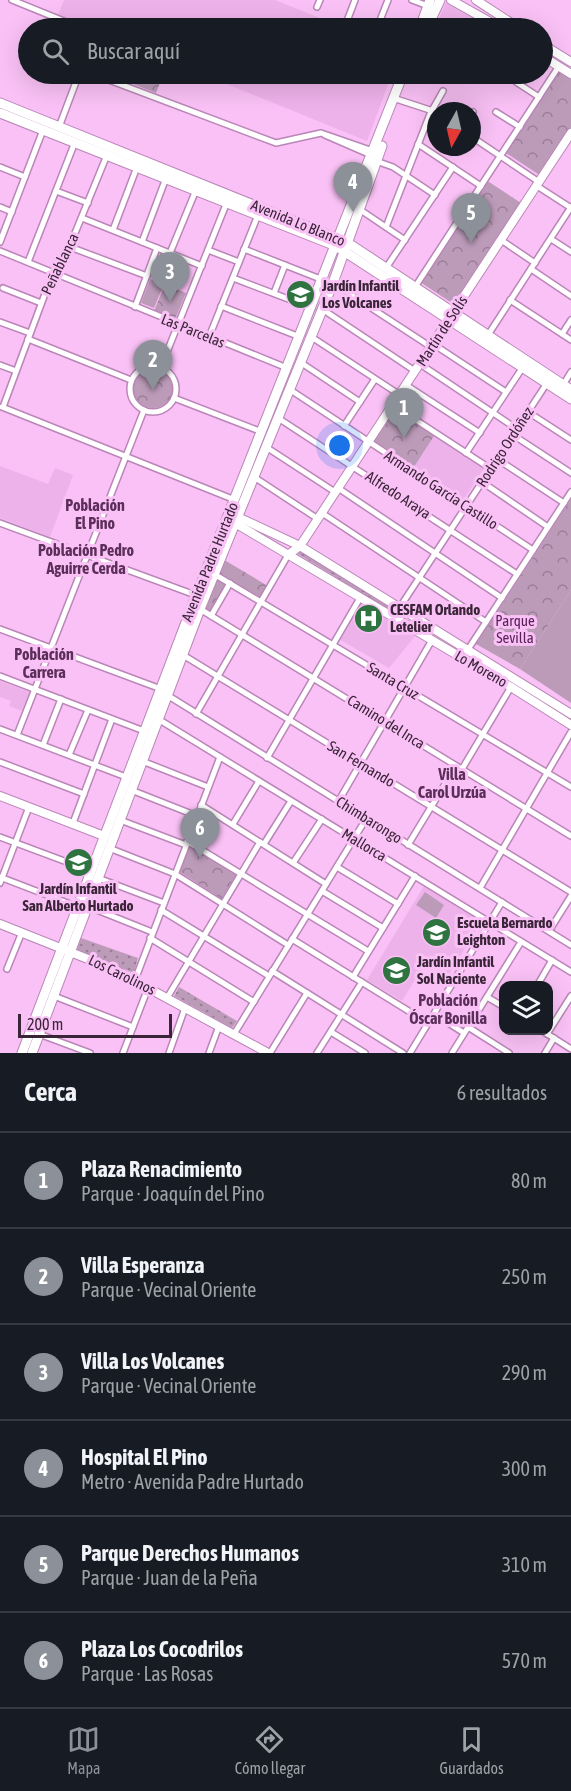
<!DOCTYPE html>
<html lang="es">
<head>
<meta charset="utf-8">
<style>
	:root { --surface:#171b24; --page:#242831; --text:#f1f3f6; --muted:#9ea1a6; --line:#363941; --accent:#8c9099 }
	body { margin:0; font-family:"Asap Condensed",sans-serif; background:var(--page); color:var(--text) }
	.controls { position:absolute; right:18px; bottom:18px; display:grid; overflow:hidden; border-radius:12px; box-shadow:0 6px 24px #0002 }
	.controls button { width:54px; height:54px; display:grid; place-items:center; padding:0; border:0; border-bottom:2px solid var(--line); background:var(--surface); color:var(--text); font:30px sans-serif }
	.compass { position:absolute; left:427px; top:102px; width:54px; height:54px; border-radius:50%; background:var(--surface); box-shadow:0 6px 24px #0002; rotate:188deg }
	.scale { position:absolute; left:18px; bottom:15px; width:154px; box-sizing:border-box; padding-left:6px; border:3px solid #3a2438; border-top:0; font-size:16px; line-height:21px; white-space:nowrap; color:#3a2438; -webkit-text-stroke:4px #f9c1f5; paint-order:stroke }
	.you { position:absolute; left:340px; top:446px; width:21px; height:21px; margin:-15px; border:4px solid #fff; border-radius:50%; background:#1a73e8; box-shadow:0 0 0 9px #1a73e833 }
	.badge { display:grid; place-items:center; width:39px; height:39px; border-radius:50%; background:var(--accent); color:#fff; font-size:20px; font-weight:700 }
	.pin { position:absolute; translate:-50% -50px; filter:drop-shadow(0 2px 3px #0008) }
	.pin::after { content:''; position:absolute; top:32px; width:21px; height:18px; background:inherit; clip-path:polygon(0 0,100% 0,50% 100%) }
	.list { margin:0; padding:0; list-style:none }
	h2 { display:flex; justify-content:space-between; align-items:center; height:78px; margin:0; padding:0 24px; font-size:26px }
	h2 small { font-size:20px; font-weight:400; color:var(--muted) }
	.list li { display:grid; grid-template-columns:39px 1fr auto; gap:18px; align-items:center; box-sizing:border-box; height:96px; padding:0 24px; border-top:2px solid var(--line) }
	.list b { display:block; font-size:22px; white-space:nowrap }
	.list p { margin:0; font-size:20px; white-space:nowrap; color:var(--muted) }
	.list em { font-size:20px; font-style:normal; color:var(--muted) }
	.icon { flex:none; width:33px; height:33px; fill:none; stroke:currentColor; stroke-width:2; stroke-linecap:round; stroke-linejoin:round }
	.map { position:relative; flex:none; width:571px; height:1053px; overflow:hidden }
	.search { position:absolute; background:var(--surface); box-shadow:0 6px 24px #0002; left:18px; right:18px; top:18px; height:66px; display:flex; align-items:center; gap:15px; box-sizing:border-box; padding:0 21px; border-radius:33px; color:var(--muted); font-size:22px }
	.sheet { height:654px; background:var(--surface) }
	nav { display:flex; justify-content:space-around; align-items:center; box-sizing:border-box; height:84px; border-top:2px solid var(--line); background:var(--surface); font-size:16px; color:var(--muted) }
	nav a { display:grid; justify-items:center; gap:3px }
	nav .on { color:var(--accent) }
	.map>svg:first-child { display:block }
	.built { fill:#eeb2ea }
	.grass { fill:url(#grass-dots) }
	.park { fill:url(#park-crowns) }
	.garden { fill:#bc9bb9 }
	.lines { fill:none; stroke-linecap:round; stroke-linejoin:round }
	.street-casing { stroke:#ba86b7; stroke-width:8 }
	.secondary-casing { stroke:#ba86b7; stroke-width:10 }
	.primary-casing { stroke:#ba86b7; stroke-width:11 }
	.street { stroke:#fff; stroke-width:5 }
	.secondary { stroke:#fff; stroke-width:8 }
	.primary { stroke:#fff; stroke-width:9 }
	.labels { text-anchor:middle; stroke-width:6; stroke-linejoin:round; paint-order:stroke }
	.street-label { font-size:15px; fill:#3a2438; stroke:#f9c1f5 }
	.poi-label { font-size:15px; font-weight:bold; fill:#3a2438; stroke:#f9c1f5; text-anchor:start }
	.park-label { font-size:15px; fill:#5a2158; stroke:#f9c1f5 }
	.neighbourhood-label { font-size:16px; font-weight:bold; fill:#5c2e5a; stroke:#f9c1f5 }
</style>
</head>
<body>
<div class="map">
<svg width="571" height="1053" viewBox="0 0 571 1053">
	<defs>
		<pattern id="grass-dots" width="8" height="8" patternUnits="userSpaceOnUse" patternTransform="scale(1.5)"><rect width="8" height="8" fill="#bc9bb9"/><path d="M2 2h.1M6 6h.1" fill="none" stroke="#9a7e97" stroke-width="1.8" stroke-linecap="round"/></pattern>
		<pattern id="park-crowns" width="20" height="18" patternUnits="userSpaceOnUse" patternTransform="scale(1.5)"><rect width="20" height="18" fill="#bc9bb9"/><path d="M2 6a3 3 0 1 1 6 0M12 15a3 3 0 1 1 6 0" fill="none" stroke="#9a7e97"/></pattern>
	</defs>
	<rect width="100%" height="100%" fill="#f9c1f5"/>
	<!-- built -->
	<g class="built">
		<polygon points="64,0 275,0 345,28 91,28 58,15"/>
		<polygon points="446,2 462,9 488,26 486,28 435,28"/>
		<polygon points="202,74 392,74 367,141"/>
		<polygon points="434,436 484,468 463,500 414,467"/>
		<polygon points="0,466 48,484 55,468 73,475 50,537 0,518"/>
		<polygon points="360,603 415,636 389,668 339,639"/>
		<polygon points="0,681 30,692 22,711 9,706 11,701 0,697"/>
		<polygon points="424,886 482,921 448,976 425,963 402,1001 367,980"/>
	</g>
	<!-- grass -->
	<g class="grass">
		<polygon points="302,548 398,606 393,612 298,554"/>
		<polygon points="81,938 138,958 134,973 77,950"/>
		<polygon points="179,987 237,1021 232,1028 174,996"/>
	</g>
	<!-- park -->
	<g class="park">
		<polygon points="559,71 571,78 571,129 541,176 506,153"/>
		<polygon points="137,74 163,75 156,93 133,84"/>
		<polygon points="486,180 521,203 455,305 420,282"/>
		<polygon points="165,284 186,293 176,317 173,319 154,311"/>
		<circle cx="153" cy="388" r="20"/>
		<polygon points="393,408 434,436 414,467 373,440"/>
		<polygon points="571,499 571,590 520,669 476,644"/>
		<polygon points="223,561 226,561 268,586 262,598 231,581 211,612 204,607"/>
		<polygon points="190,845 238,872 222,899 180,872"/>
	</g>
	<!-- garden -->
	<g class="garden">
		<polygon points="161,252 174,257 165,281 151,276"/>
		<polygon points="150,279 164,284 154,308 141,303"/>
		<polygon points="571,590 571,703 520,669"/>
		<polygon points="425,892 444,905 436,918 416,905"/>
	</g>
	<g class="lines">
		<defs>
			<g id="street">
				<polyline points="12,0 81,28"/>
				<polyline points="412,0 428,6"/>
				<polyline points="317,7 320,0"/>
				<polyline points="347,21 355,0"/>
				<polyline points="377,28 388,0"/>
				<polyline points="93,74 276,143 321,133 373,151"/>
				<polyline points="516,82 539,97"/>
				<polyline points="393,98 436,112"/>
				<polyline points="496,112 520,127"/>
				<polyline points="472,113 473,112"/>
				<polyline points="59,127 79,74"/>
				<polyline points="325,135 371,155"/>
				<polyline points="472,137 539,182"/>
				<polyline points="418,144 481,186"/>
				<polyline points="376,161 393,167 435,195"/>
				<polyline points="0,167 25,177"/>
				<polyline points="537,186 571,208"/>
				<polyline points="56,191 88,203"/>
				<polyline points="0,207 12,212"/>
				<polyline points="359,209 405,240"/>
				<polyline points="82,218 202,266"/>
				<polyline points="386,227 430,114 443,91"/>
				<polyline points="113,230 137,167"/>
				<polyline points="551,239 571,252"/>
				<polyline points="501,240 535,263"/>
				<polyline points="0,242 43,130"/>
				<polyline points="142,242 166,178"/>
				<polyline points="70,247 147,276"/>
				<polyline points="244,249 323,280"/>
				<polyline points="208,250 239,262"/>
				<polyline points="0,251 287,368"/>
				<polyline points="170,253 196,190"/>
				<polyline points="28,262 75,142"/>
				<polyline points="386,268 453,167"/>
				<polyline points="531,269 571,296"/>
				<polyline points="233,278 312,308"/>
				<polyline points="333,283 431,347"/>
				<polyline points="415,287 559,66"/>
				<polyline points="3,288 41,303"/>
				<polyline points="274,293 285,265"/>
				<polyline points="510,300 571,340"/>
				<polyline points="221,306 300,337"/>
				<polyline points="135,307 157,248"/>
				<polyline points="322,309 415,371"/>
				<polyline points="0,322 30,333"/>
				<polyline points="562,334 571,320"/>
				<polyline points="488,335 571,207"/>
				<polyline points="310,336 400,395"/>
				<polyline points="209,337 258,215"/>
				<polyline points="28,339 131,380"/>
				<polyline points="433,344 506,392"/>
				<polyline points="300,362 360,402"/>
				<polyline points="420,364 517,429"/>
				<polyline points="0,365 16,371"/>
				<circle cx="153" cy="389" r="23"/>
				<polyline points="161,367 227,202"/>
				<polyline points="406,385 480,433"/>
				<polyline points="563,385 571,372"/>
				<polyline points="289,389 533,550"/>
				<polyline points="174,398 262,432"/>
				<polyline points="393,405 491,469"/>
				<polyline points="2,407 235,500"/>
				<polyline points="3,407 49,283 64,260 107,155"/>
				<polyline points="528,412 571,440"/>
				<polyline points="278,418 517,574"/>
				<polyline points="344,426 375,379"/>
				<polyline points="513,435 571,473"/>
				<polyline points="266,447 335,492"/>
				<polyline points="466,453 523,367"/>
				<polyline points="497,459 564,503"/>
				<polyline points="254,477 318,519"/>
				<polyline points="482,482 548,527"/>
				<polyline points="338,488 502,598"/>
				<polyline points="322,513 486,622"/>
				<polyline points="0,523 198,596"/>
				<polyline points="214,574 571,787"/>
				<polyline points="400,607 547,383"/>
				<polyline points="200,609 571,836"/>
				<polyline points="211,616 230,583"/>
				<polyline points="0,629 161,689"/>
				<polyline points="467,651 571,492"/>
				<polyline points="183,655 571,892"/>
				<polyline points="0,676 144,731"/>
				<polyline points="167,695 571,945"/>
				<polyline points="196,714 288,555"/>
				<polyline points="158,719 571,972"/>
				<polyline points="0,729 126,777"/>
				<polyline points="17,735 144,410"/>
				<polyline points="43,745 61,699"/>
				<polyline points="69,755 88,710"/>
				<polyline points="267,758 360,598"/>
				<polyline points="142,761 208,787"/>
				<polyline points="0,762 84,794"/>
				<polyline points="462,769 511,687"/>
				<polyline points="131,790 197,816"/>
				<polyline points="338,802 432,640"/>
				<polyline points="201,805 326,884"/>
				<polyline points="120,820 186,845"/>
				<polyline points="73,823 112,719"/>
				<polyline points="233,824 259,781"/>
				<polyline points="0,837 91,871"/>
				<polyline points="187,841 368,951"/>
				<polyline points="264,844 291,801"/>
				<polyline points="408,845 456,766"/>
				<polyline points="109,848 175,874 288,945"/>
				<polyline points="293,863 322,819"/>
				<polyline points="337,867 398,904"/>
				<polyline points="0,877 78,907"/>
				<polyline points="98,878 164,903"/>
				<polyline points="0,883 29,807"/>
				<polyline points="480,888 571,732"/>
				<polyline points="322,891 383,928"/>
				<polyline points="87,906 152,932"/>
				<polyline points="161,910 269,976"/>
				<polyline points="549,931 571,896"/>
				<polyline points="150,938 254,1002"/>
				<polyline points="292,939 428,1023"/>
				<polyline points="7,969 22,932"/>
				<polyline points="272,971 403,1053"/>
				<polyline points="353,977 415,876"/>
				<polyline points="135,980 220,757"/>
				<polyline points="537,986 552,960"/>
				<polyline points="54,996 133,1027"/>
				<polyline points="487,997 504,1007"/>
				<polyline points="167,998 260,842"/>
				<polyline points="434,1014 464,1033"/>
				<polyline points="468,1027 509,1053"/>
				<polyline points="541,1030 571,1049"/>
				<polyline points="331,1032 365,1053"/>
				<polyline points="39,1034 90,1053"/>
				<polyline points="234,1034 366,819"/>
				<polyline points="547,1034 571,996"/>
				<polyline points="123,1053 148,988"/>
				<polyline points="169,1053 185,1008"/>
				<polyline points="209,1053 219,1026"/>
				<polyline points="270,1053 307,993"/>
				<polyline points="317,1053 362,982"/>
				<polyline points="410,1053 502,902"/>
				<polyline points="452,1053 521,942"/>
				<polyline points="545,1053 554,1038"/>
			</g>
			<g id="secondary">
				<polyline points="451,0 501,28"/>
				<polyline points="476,0 519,28"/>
				<polyline points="542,44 571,62"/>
				<polyline points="542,56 571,74"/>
				<polyline points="238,517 300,546 571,714"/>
				<polyline points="235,523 511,687 571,725"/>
				<polyline points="288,555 300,546 571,133"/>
				<polyline points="0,796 104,836"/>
				<polyline points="0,924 113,969 268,1053"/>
			</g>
			<g id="primary">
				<polyline points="420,28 430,0"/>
				<polyline points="427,28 440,0"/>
				<polyline points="0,103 348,243 571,390"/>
				<polyline points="0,113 336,246 571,399"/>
				<polyline points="22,1053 196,596 403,74"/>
				<polyline points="32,1053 200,609 333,283 382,146"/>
			</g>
		</defs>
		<!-- street casing -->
		<use href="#street" class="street-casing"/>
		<!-- secondary casing -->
		<use href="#secondary" class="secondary-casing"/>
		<!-- primary casing -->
		<use href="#primary" class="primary-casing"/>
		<!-- street -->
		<use href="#street" class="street"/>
		<!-- secondary -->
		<use href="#secondary" class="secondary"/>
		<!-- primary -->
		<use href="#primary" class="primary"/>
	</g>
	<!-- icons -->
	<defs>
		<symbol id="school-disc" viewBox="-11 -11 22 22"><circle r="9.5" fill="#2f7440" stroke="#f9c1f5"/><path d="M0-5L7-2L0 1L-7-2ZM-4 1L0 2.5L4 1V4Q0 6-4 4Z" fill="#fff"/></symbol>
		<symbol id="hospital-disc" viewBox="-11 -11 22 22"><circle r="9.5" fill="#2f7440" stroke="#f9c1f5"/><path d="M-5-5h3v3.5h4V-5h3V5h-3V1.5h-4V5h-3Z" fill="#fff"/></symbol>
	</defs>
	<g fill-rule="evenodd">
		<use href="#school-disc" x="284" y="278" width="33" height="33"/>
		<use href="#hospital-disc" x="352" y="602" width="33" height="33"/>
		<use href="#school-disc" x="62" y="846" width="33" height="33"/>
		<use href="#school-disc" x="420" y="916" width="33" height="33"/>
		<use href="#school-disc" x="380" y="954" width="33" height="33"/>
	</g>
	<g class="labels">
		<!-- street labels -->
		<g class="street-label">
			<text transform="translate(298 223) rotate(22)" y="5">Avenida Lo Blanco</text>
			<text transform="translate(60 264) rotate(-64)" y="5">Peñablanca</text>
			<text transform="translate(193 331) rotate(22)" y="5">Las Parcelas</text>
			<text transform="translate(442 331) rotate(-57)" y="5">Martín de Solís</text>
			<text transform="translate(505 447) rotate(-57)" y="5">Rodrigo Ordóñez</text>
			<text transform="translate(441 490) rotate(33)" y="5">Armando García Castillo</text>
			<text transform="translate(398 495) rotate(33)" y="5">Alfredo Araya</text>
			<text transform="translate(210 562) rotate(-68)" y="5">Avenida Padre Hurtado</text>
			<text transform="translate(481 669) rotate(30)" y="5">Lo Moreno</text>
			<text transform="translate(393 681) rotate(31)" y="5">Santa Cruz</text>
			<text transform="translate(386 722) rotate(32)" y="5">Camino del Inca</text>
			<text transform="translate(361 764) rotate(31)" y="5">San Fernando</text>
			<text transform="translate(369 820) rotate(32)" y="5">Chimbarongo</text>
			<text transform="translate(364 845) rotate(31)" y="5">Mallorca</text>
			<text transform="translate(122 975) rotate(26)" y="5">Los Carolinos</text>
		</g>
		<!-- poi labels -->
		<g class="poi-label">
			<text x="322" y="291">Jardín Infantil<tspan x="322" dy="17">Los Volcanes</tspan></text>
			<text x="390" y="615">CESFAM Orlando<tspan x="390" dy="17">Letelier</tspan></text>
			<text x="78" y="894" text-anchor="middle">Jardín Infantil<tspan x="78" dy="17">San Alberto Hurtado</tspan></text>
			<text x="457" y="928">Escuela Bernardo<tspan x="457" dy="17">Leighton</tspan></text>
			<text x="417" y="967">Jardín Infantil<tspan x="417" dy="17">Sol Naciente</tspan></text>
		</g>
		<!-- park labels -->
		<g class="park-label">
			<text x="515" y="626">Parque<tspan x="515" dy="17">Sevilla</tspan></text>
		</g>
		<!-- neighbourhood labels -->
		<g class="neighbourhood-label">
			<text x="95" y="511">Población<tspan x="95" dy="18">El Pino</tspan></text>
			<text x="86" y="556">Población Pedro<tspan x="86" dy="18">Aguirre Cerda</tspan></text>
			<text x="44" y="660">Población<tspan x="44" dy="18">Carrera</tspan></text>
			<text x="452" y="780">Villa<tspan x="452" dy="18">Carol Urzúa</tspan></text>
			<text x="448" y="1006">Población<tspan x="448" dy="18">Óscar Bonilla</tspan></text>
		</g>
	</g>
</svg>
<div class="controls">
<button><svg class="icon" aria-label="layers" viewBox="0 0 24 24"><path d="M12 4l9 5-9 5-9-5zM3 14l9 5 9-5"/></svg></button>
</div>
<svg class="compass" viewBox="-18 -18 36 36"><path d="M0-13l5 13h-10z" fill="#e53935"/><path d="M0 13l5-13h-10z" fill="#9ea1a6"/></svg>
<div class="scale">200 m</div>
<div class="you"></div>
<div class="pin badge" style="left:404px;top:438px">1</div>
<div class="pin badge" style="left:153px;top:390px">2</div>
<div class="pin badge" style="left:170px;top:302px">3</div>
<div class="pin badge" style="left:353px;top:212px">4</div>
<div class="pin badge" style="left:471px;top:243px">5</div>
<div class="pin badge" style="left:200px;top:858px">6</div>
<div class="search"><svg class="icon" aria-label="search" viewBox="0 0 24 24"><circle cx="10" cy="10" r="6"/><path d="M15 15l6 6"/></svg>Buscar aquí</div>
</div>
<section class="sheet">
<h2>Cerca<small>6 resultados</small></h2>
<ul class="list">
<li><span class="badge">1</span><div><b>Plaza Renacimiento</b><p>Parque · Joaquín del Pino</p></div><em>80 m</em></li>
<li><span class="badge">2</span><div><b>Villa Esperanza</b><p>Parque · Vecinal Oriente</p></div><em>250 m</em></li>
<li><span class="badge">3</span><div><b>Villa Los Volcanes</b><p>Parque · Vecinal Oriente</p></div><em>290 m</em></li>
<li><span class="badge">4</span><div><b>Hospital El Pino</b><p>Metro · Avenida Padre Hurtado</p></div><em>300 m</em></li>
<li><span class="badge">5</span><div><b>Parque Derechos Humanos</b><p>Parque · Juan de la Peña</p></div><em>310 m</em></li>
<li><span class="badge">6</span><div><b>Plaza Los Cocodrilos</b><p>Parque · Las Rosas</p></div><em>570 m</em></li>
</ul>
</section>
<nav>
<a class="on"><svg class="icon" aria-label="map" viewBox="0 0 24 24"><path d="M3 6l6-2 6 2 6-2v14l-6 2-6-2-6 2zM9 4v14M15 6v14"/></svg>Mapa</a>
<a><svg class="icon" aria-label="directions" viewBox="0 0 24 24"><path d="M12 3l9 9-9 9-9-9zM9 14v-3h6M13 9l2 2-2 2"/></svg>Cómo llegar</a>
<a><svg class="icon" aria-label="saved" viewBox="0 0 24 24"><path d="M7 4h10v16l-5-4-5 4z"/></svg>Guardados</a>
</nav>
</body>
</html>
